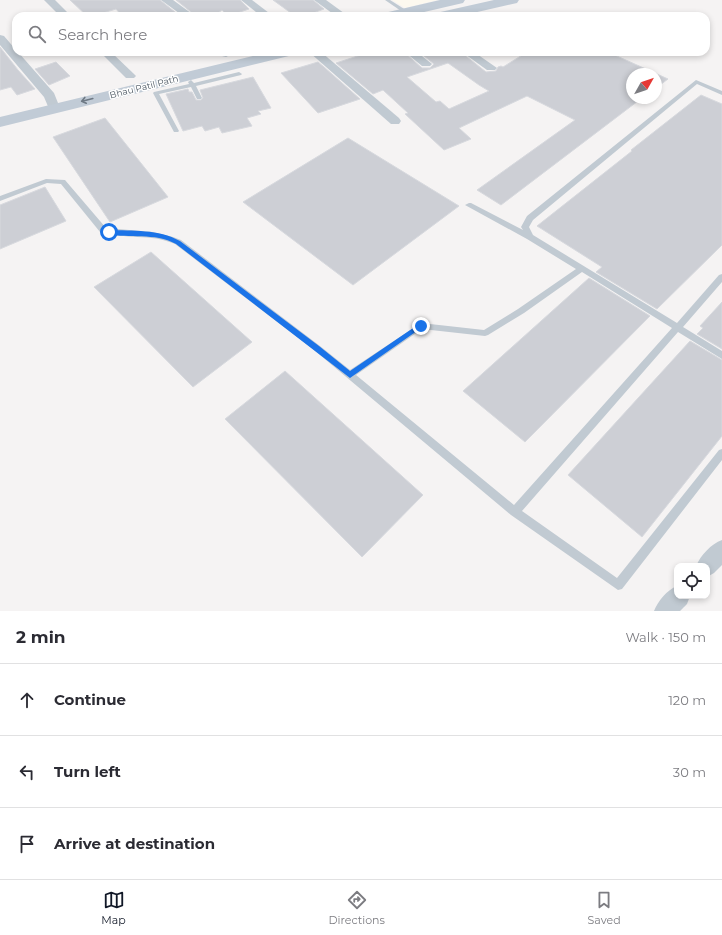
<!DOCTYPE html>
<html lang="en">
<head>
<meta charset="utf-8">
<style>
	:root { --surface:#fff; --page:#f2f2f3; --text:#2b2b33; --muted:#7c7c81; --line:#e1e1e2; --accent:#111827 }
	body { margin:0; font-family:Montserrat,sans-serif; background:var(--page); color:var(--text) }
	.controls { position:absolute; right:12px; bottom:12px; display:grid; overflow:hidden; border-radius:8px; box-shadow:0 2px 6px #0003 }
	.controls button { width:36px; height:36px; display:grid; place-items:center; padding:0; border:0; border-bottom:1px solid var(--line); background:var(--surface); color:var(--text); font:20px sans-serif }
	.compass { position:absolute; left:626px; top:68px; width:36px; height:36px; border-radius:50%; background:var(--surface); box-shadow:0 2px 6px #0003; rotate:50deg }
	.stop { position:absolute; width:12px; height:12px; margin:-9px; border:3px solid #1a73e8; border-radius:50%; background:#fff }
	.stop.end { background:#1a73e8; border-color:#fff; box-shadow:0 1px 4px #0008 }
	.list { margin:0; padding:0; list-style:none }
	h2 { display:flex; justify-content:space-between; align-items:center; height:52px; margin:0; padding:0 16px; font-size:17px }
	h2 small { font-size:13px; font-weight:400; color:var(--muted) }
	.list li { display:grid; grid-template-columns:26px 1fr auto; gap:12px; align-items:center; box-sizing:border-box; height:72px; padding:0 16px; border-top:1px solid var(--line) }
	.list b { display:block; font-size:15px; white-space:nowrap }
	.list em { font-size:13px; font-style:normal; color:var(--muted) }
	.icon { flex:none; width:22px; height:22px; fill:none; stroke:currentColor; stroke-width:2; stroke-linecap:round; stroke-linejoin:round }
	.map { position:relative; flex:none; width:722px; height:611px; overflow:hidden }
	.search { position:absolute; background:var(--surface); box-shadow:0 2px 6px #0003; left:12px; right:12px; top:12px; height:44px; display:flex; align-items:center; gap:10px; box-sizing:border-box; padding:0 14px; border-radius:12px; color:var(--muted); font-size:15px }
	.sheet { height:268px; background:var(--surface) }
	nav { display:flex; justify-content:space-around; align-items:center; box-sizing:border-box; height:56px; border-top:1px solid var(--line); background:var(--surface); font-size:11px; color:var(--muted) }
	nav a { display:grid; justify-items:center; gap:2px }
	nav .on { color:var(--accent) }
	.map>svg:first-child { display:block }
	.commercial { fill:#fdf9ef }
	.building { fill:#cdcfd5; stroke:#d7d9de; fill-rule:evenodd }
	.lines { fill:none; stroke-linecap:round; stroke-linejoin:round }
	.service { fill:#c1cad2; fill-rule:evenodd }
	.minor { fill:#c1cad2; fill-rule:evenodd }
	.secondary { fill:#c1cbd6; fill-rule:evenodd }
	.oneway { stroke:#6e7984 }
	.route { fill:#1a73e8 }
	.labels { text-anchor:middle; stroke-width:3; stroke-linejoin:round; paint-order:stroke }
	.far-street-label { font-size:9px; fill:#4a5661; stroke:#fff }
</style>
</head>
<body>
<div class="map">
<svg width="722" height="611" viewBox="0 0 722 611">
	<rect width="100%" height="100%" fill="#f5f3f3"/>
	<!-- commercial -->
	<polygon class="commercial" points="392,0 437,0 405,8"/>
	<!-- building -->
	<g class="building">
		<polygon points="70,0 160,0 180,16 122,16 116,9 93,16 87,16"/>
		<polygon points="176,0 240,0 249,9 228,16 222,10 214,16 196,16"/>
		<polygon points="273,0 313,0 324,9 305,16 295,16"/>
		<polygon points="0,47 18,70 35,89 17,95 11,87 0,90"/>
		<path d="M370,52H404L422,68H430L434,64L419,52H461L486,72L496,71L498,67L501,66L503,67L527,52H608L668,79L656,88V74H632V98H642L501,205L477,190L575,120L527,96L459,128L471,139L444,150L405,114L408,113L383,90L373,94L336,63ZM448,63L479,85L489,91L449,109L440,101L436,102L407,77Z"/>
		<polygon points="56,62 70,76 49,85 35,69"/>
		<polygon points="318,62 324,67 360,99 318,113 281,73"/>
		<polygon points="253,77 271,108 258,111 261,114 247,118 252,126 222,133 219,127 205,131 202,126 183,131 166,94 188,89 189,92 192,92 196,100 201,100 203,98 200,90"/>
		<polygon points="701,95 722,104 722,245 657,309 596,272 602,267 537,226 632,151 631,150"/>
		<polygon points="105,118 168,197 110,222 53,137"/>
		<polygon points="348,138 459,206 353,285 243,202"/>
		<polygon points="45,187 66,221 0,249 0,205"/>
		<polygon points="151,252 252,342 193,387 94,287"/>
		<polygon points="589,278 650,316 525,442 463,391"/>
		<polygon points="722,302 722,349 697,334 703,328 700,326"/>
		<polygon points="690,341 722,360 722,436 642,537 568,475"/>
		<polygon points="285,371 423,495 362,557 225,419"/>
	</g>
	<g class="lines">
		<!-- service -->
		<g class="service">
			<polygon points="385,0 390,0 409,12 404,13"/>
			<polygon points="239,72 242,74 241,75 196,86 202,98 201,99 197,99 191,87 159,94 179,131 178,132 174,132 153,93 154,92 189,84 188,82 191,80 194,83"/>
			<path d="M696,80L722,91V95L697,84L533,220L529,227L533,235L677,323L719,275L722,274V282L683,327L722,351V359L678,332L522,511L617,578L719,450L722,449V460L622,589L618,590L511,515L314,350L175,244C150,233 125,240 100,232L61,184L47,183L0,201V196L46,179L65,180L106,228L153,232L173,237L181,240L320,346L350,370L421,323L484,330L518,309L576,269L527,239L465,205L469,203H471L523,230L521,227L527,216ZM582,272L672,328L514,505L356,375L422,329L485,336L488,335L524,313Z"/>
		</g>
		<!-- minor -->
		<g class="minor">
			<polygon points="44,0 55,0 71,16 60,16"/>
			<polygon points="161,0 173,0 195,16 183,16"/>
			<polygon points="241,0 252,0 273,16 261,16"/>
			<polygon points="314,0 326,0 348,16 336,16"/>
			<polygon points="0,35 4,36 16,50 16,52 18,52 54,93 60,108 58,111 50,111 44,97 0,45"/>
			<polygon points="100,52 111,52 134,74 136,76 134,78 126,78"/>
			<polygon points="220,52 230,52 232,54 226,57 222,56"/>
			<polygon points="309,52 321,52 399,118 401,121 399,124 391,124"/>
			<polygon points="405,52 417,52 432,64 430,66 422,66"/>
			<polygon points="462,52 474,52 497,68 495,70 487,70"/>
			<path d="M722,540V565L714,573L707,577V566H696C701,555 711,544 722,540Z"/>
			<path d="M677,586V596H690L687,604L680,611H654C658,601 667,590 677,586Z"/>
		</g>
		<!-- secondary -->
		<g class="secondary">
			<polygon points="440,0 465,0 463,3 407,16 382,16 384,13"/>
			<polygon points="494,0 519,0 517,3 460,16 434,16 436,13"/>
			<polygon points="269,52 296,52 293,55 0,127 0,117"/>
		</g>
	</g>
	<!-- one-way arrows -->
	<defs><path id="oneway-shaft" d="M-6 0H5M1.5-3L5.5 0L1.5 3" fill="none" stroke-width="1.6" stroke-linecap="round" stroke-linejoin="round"/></defs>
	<use class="oneway" href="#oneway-shaft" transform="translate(87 100) rotate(166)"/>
	<!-- route -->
	<path class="route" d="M109,230C133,231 158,229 180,241L319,346L350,371L419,324H423L424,326L350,378L176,244C154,232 130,239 107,234V231Z"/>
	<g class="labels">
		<!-- far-street labels -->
		<g class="far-street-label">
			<text transform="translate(144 87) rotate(-14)" y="3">Bhau Patil Path</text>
		</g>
	</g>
</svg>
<div class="controls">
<button><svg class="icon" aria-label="locate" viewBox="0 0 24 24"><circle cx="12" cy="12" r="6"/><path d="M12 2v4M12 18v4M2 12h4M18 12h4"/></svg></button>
</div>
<svg class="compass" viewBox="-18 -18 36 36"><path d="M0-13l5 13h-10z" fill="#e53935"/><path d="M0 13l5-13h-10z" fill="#7c7c81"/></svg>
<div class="stop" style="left:109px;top:232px"></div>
<div class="stop end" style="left:421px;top:326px"></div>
<div class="search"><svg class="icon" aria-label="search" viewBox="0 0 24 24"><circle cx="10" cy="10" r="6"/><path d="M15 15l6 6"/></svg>Search here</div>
</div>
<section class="sheet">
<h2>2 min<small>Walk · 150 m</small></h2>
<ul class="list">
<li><svg class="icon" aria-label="ahead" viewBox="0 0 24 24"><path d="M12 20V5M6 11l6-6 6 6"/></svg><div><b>Continue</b></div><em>120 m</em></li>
<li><svg class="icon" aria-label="left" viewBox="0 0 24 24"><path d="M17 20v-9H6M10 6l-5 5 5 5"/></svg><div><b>Turn left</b></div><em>30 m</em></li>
<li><svg class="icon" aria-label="arrive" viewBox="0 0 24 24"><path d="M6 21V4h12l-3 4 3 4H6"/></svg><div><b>Arrive at destination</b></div></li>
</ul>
</section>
<nav>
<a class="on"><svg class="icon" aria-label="map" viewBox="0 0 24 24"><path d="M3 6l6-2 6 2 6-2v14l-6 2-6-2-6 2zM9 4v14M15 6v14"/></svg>Map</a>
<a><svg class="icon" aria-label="directions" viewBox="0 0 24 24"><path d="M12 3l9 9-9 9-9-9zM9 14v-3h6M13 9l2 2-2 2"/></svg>Directions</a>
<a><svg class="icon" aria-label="saved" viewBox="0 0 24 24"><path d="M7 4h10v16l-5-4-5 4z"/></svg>Saved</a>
</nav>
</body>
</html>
